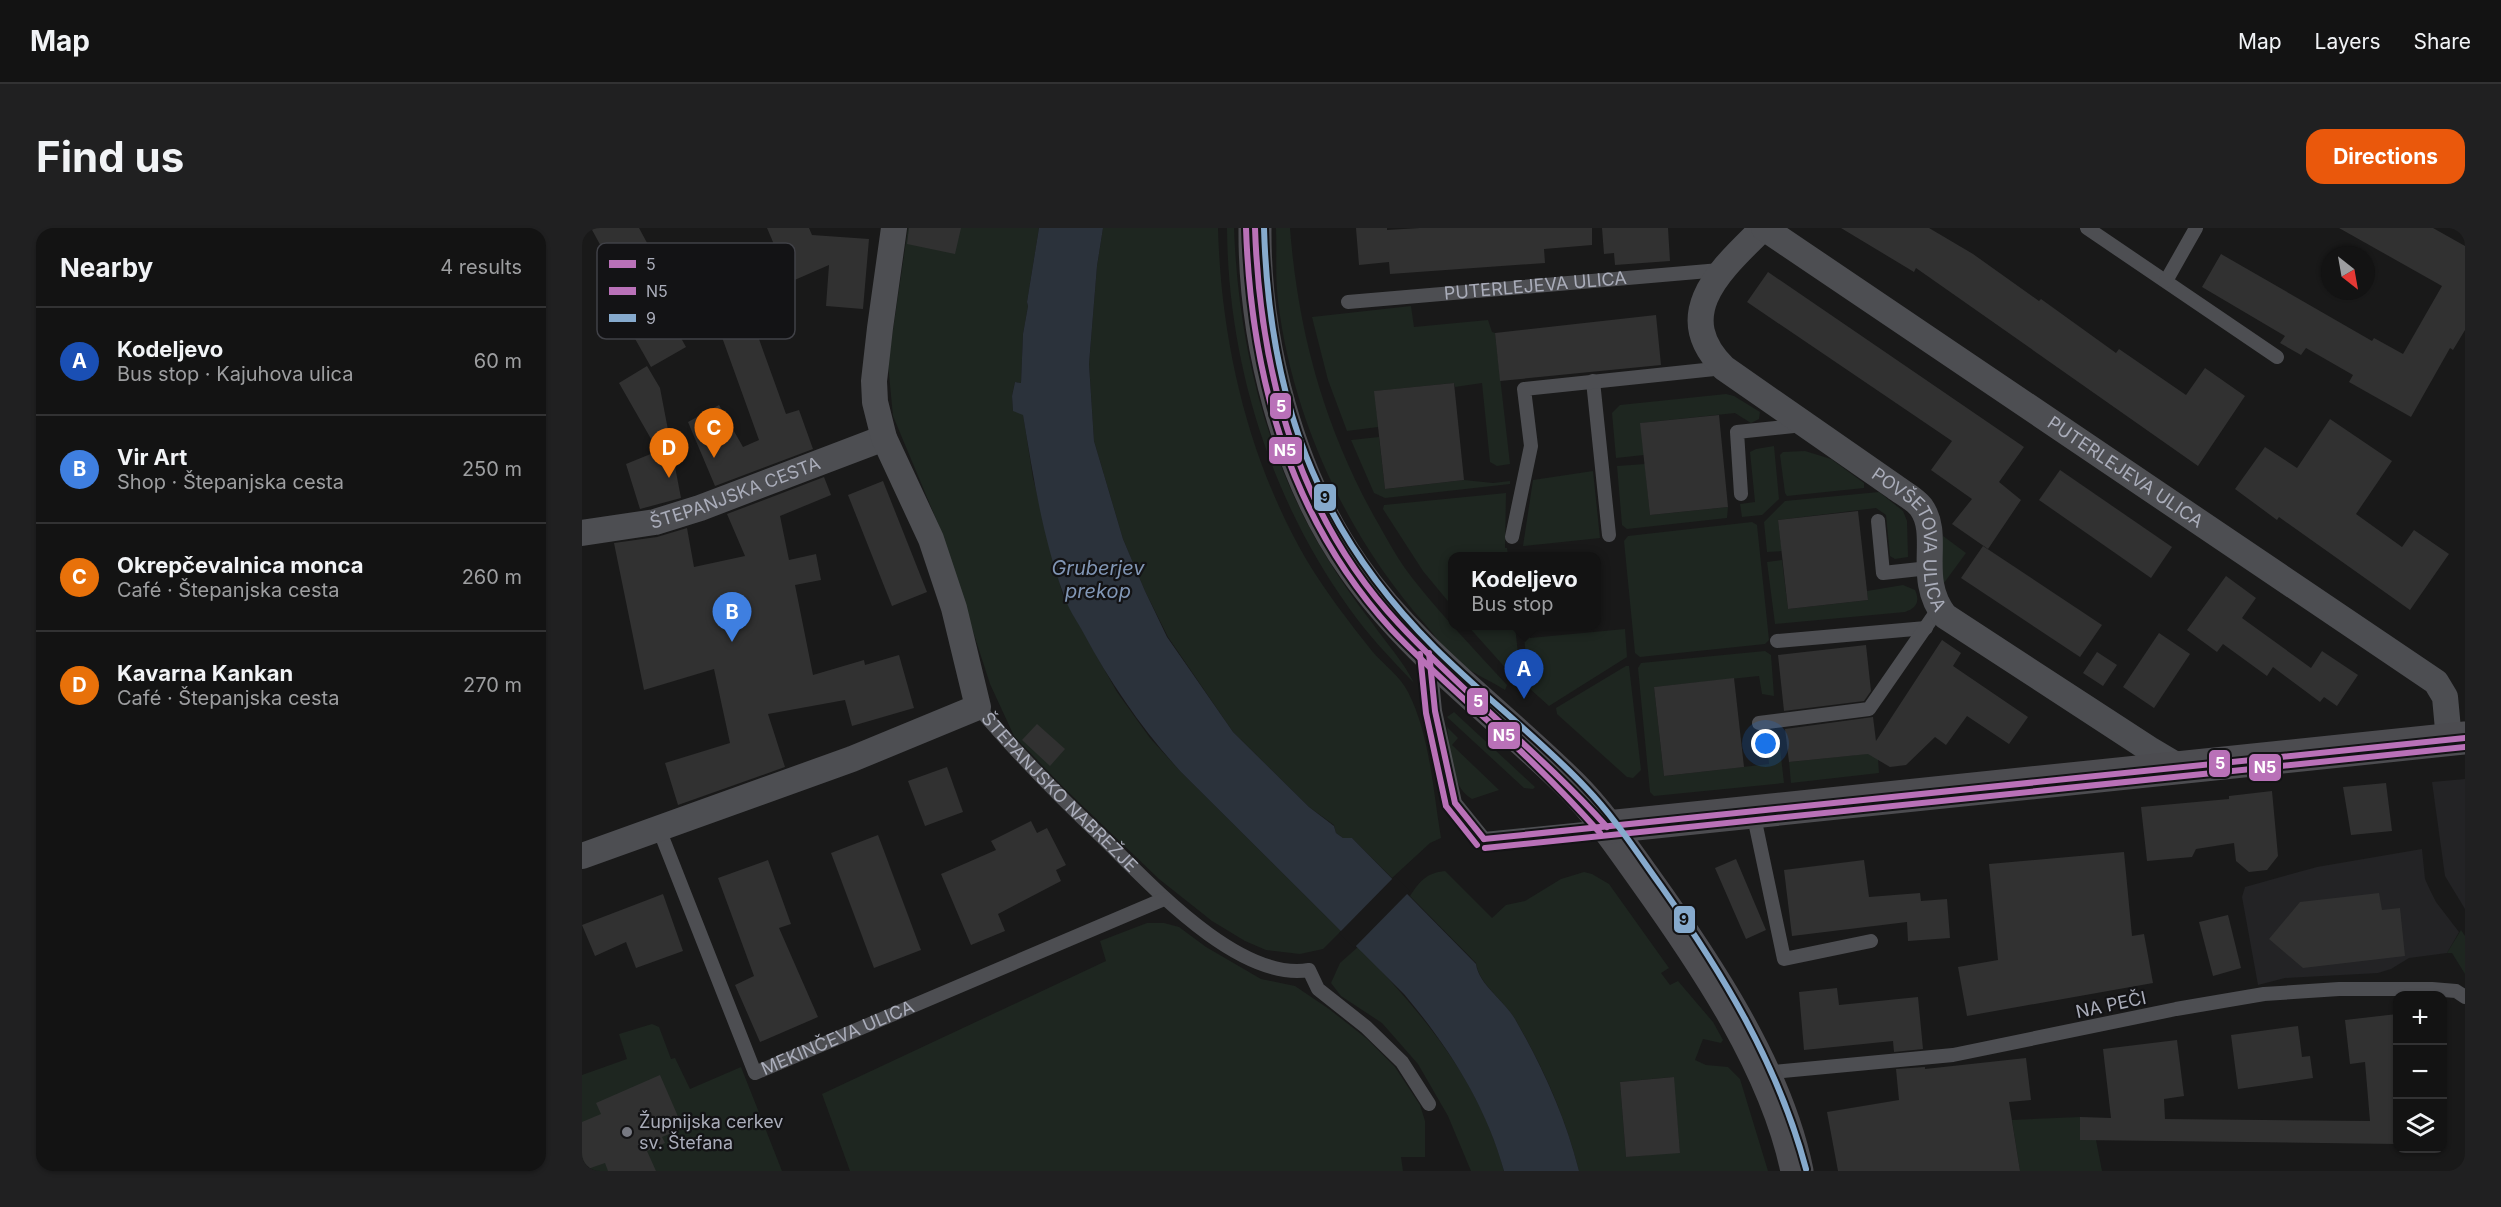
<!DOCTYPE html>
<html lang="en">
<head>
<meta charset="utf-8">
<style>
	:root { --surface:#131313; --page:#202021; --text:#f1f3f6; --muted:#9d9ea0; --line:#323233; --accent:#ea580c }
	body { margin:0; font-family:Inter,sans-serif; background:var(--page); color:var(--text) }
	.controls { position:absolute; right:18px; bottom:18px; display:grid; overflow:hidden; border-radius:12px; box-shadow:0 2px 4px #0004 }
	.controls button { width:54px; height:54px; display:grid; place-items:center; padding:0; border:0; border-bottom:2px solid var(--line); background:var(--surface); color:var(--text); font:30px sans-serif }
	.compass { position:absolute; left:1739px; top:18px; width:54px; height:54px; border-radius:50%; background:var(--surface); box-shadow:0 2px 4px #0004; rotate:149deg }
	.you { position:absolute; left:1184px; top:516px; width:21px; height:21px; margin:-15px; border:4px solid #fff; border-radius:50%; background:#1a73e8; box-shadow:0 0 0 9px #1a73e833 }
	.badge { display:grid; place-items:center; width:39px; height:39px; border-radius:50%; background:var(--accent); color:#fff; font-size:20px; font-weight:700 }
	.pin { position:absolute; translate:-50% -50px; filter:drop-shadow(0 2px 3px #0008) }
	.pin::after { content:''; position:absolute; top:32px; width:21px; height:18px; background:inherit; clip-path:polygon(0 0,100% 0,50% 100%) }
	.popup { position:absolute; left:866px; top:324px; width:153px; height:78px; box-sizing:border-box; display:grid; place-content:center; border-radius:12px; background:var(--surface); filter:drop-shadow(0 2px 4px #0005); font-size:20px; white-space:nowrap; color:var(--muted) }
	.popup b { font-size:22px; color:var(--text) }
	.popup::after { content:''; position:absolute; left:50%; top:100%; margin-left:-12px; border:12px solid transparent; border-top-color:var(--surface) }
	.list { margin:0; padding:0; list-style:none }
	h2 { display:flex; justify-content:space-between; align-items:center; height:78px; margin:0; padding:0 24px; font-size:26px }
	h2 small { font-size:20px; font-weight:400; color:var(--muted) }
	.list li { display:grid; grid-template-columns:39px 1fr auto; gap:18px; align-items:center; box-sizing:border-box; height:108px; padding:0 24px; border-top:2px solid var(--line) }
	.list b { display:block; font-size:22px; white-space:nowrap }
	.list p { margin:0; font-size:20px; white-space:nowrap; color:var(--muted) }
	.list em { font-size:20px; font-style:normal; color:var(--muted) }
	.icon { flex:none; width:33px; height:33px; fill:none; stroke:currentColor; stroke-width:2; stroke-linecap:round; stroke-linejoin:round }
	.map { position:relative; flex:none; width:1883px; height:943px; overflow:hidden; border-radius:18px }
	header { display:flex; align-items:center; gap:36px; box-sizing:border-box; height:84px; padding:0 30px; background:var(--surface); border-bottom:2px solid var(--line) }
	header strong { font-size:28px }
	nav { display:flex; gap:33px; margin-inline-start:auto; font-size:21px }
	.intro { display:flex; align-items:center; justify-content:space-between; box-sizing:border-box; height:144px; padding:0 36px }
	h1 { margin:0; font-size:42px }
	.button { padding:15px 27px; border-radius:18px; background:var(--accent); color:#fff; font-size:21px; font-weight:700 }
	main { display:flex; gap:36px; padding:0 36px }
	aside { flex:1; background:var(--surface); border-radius:18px; box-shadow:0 2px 4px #0004 }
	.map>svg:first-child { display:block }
	.built { fill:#232325 }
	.green { fill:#1e2620; fill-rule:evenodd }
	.water { fill:#2b323b }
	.pier { fill:#191919 }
	.building { fill:#313131 }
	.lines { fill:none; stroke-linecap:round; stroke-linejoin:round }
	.lane { stroke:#4d4e52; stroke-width:14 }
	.street { stroke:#4d4e52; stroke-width:26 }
	.secondary { stroke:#4c4c50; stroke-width:33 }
	.bus-1-casing { stroke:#131315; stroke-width:10 }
	.bus-2-casing { stroke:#131315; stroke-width:10 }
	.bus-3-casing { stroke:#131315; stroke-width:10 }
	.bus-1 { stroke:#b971b8; stroke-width:6 }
	.bus-2 { stroke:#b971b8; stroke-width:6 }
	.bus-3 { stroke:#86aacd; stroke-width:6 }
	.poi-dot { fill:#777982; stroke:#131315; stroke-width:2 }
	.labels { text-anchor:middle; stroke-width:4.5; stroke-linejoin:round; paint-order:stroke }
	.street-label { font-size:18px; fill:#aaadba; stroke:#131315 }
	.poi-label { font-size:18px; fill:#aaadba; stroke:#131315; text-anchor:start }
	.water-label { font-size:20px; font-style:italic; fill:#8196b5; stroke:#131315 }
	.key { fill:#131315; stroke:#404147; stroke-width:1.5 }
	.key-label { font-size:16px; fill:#aaadba }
	.line-badge { stroke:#131315; stroke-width:2 }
	.badge-label { font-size:16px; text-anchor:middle; font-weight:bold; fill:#fff }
	.pale-badge-label { font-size:16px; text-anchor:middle; font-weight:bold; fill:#111 }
</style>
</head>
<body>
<header>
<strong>Map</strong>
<nav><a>Map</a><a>Layers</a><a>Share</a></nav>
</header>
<div class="intro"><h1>Find us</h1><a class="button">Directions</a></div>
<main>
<aside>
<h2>Nearby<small>4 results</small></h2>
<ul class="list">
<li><span class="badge" style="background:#1a4fb4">A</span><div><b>Kodeljevo</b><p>Bus stop · Kajuhova ulica</p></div><em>60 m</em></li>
<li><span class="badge" style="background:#3f7fe0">B</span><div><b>Vir Art</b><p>Shop · Štepanjska cesta</p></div><em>250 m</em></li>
<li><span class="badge" style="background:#e8710a">C</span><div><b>Okrepčevalnica monca</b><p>Café · Štepanjska cesta</p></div><em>260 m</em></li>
<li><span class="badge" style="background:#e8710a">D</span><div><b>Kavarna Kankan</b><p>Café · Štepanjska cesta</p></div><em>270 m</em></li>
</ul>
</aside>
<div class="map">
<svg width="1883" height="943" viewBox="0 0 1883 943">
	<rect width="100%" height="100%" fill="#191919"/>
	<!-- built -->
	<g class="built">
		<polygon points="1883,551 1883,681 1863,648 1850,554"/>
		<polygon points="1840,621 1843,651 1848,662 1854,674 1877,704 1865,725 1827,730 1809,741 1796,745 1703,750 1676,757 1660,669 1663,659 1735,639"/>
	</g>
	<!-- green -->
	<g class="green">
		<polygon points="326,0 457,0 445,74 446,78 441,106 439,155 433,154 430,168 431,182 441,186 451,250 481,368 535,464 568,510 599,544 759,703 741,721 718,726 684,722 663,713 630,693 577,651 484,562 432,508 408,456 357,298 311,188 306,136"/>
		<path d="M521,0H636C639,114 666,231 724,331C743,363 767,394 790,423C802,437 818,448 826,464C848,507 851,562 859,610L848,615L810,650L770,610H761L754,605L752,597L727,579L651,504L586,409L563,363L541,311L512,213L507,136L515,38Z"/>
		<path d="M645,0H652C656,113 683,228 742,325C757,350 773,373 791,396C805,416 821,433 832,455C809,431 786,407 767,380C688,270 646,135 645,0Z"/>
		<path d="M694,0H708C716,104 742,198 793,290C805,311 816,332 831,351C860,388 893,422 925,457L923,462C909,453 892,446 879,436C866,426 854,409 843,396C765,309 710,189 696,73C693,49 695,24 694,0Z"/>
		<polygon points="829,78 832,99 906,92 910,104 913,105 928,236 915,238 908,234 900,155 873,159 872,155 793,163 796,199 765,203 746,152 730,89"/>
		<polygon points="1144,166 1152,168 1178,184 1177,191 1169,195 1153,185 1059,195 1062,227 1034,230 1030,185 1038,177"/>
		<polygon points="797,209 803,261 882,252 911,255 928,253 928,256 803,270 792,265 769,212"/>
		<polygon points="1192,218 1197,271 1180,287 1160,289 1158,276 1173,274 1168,224 1174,221"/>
		<polygon points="1223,223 1249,231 1282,255 1282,260 1205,268 1203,265 1198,227 1201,224"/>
		<polygon points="1063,236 1068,287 1146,279 1145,290 1045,301 1040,297 1035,238"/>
		<polygon points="1011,243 1018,310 941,318 951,252"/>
		<polygon points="1297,264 1321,283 1325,293 1326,329 1313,331 1308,328 1304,287 1294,280 1196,292 1200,323 1185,324 1182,294 1203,273"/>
		<polygon points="924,265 923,320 925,320 926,328 870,328 870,378 841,343 801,281 802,277"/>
		<polygon points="1170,294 1175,297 1187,412 1183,416 1058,429 1053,425 1042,313 1046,308"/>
		<polygon points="1361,308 1384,325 1359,359 1358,315"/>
		<path d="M1200,332L1206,381L1286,372L1285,363L1321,357L1333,362C1338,373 1335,380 1323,384L1193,396L1185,334Z"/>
		<polygon points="886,398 933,398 939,453 936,454"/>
		<polygon points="941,398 946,398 948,410 1043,401 1045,429 967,478 947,460"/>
		<polygon points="1183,423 1189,427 1192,468 1180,466 1177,448 1072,459 1082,548 1187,536 1185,517 1190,513 1197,511 1202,555 1072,568 1068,564 1056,440 1059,435"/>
		<polygon points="1044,438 1047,438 1059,542 1051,550 1045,549 975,486 974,480"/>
		<polygon points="872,484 953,559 951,561 942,560 865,489"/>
		<path d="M865,499L876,510L870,517L917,562L890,571C868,559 869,522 865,499Z"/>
		<polygon points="1293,525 1296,531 1297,545 1209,555 1207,534"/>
		<path d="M863,643L910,690L924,677L943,673L979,651L1002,644L1010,646L1027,656L1087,740L1079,745L1088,757L1096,753L1131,794L1141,812L1139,815L1121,811L1113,832L1124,837L1146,839L1158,851L1186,943H997C983,888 961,839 933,791C922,772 897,757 894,735L828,668C838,653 844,645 863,643ZM1091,849L1098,924L1044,929L1038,854Z"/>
		<polygon points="565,695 582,695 597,699 624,719 679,751 713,758 747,781 784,810 813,839 838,877 843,893 843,929 819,929 821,943 268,943 240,866 524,733 518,713"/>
		<polygon points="1879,702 1883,708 1883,746 1870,725 1865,725"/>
		<path d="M776,719C840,784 898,853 922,943H889L866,888L836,836L800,795L759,768L749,755L758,735Z"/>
		<polygon points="70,796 77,799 89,831 93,830 108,861 159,839 200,943 0,943 0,847 45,831 37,806"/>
		<polygon points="1498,889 1498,912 1514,912 1520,943 1438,943 1430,892"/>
	</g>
	<!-- water -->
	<path class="water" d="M457,0H521L515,38L507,136L512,213L541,311L563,363L585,409L651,504L727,579L752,598L754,605L761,610H770L894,736C897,757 922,772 933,791C961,840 983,888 997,943H922C904,877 866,818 822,766L599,544C560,501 529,456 502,406C495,393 485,379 481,365C460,307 451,247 441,187L431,183L430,168L433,154L439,155L441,106L446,78L445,74Z"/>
	<!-- pier -->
	<polygon class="pier" points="813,648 828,663 772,720 757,705"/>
	<!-- building -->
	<g class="building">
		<polygon points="9,0 57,0 70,24 44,38 37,27 27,33"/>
		<polygon points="185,0 227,0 230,7 287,11 281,81 244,78 247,37 208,54"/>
		<polygon points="327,0 379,0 373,26 325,16"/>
		<polygon points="774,0 805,0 805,2 838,0 1010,0 1010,17 962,21 963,35 808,46 807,34 777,37"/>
		<polygon points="1020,0 1086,0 1088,33 1033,37 1032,25 1022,26"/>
		<polygon points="1259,0 1347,0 1391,26 1457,73 1459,71 1534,125 1537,121 1604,167 1623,140 1663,168 1616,238 1334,40 1332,44"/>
		<polygon points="1757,0 1851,0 1883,18 1883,102 1871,122 1868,120 1829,189 1767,154 1771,147 1724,120 1719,127 1698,115 1703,108 1620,59 1639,26 1790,113 1792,110 1821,126 1860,58"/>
		<polygon points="1186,44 1442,219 1417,254 1439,272 1406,321 1370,296 1390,271 1349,242 1370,213 1165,74"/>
		<polygon points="69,57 104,119 69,139 34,77"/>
		<polygon points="164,75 204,186 217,182 231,221 133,258 106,194 137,177 161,219 177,212 132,87"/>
		<polygon points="1074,87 1079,137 918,153 913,105"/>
		<polygon points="65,138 78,160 99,270 58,281 44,236 76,223 37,155"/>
		<polygon points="872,155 882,252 803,261 792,163"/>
		<polygon points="1137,187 1146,279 1068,287 1058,195"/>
		<polygon points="1748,191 1810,233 1774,286 1820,319 1832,302 1867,326 1828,382 1697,289 1695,292 1653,261 1683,219 1715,240"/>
		<polygon points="1478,242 1590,319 1569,350 1457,272"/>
		<polygon points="242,249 249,267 198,288 207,332 234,326 239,352 213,357 231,447 282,432 283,437 317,427 332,480 270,498 263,472 186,486 203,539 96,577 83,535 148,515 132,441 62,462 32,315 75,309 105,300 112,339 163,328 145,286"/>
		<polygon points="301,253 345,364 310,378 266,267"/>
		<polygon points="1276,283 1286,372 1206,381 1196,292"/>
		<polygon points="1401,318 1520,397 1498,429 1379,350"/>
		<polygon points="1644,348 1674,370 1660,390 1729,440 1740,423 1776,447 1755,478 1742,469 1738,474 1691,439 1685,448 1641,416 1635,424 1605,402"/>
		<polygon points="1577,405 1608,426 1572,480 1541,459"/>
		<polygon points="1360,412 1379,425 1371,438 1446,489 1427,516 1385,488 1364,517 1353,509 1324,537 1308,539 1286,526 1207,534 1203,501 1291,489 1294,513"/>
		<polygon points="1284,417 1289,463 1282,473 1202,483 1196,427"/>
		<polygon points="1515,424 1535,437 1521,458 1501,445"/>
		<polygon points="1152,450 1162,539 1082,548 1072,459"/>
		<polygon points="455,496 483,521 468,538 440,512"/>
		<polygon points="365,539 381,584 343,598 326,553"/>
		<polygon points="1804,555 1810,603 1769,607 1761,559"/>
		<polygon points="1690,563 1696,628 1685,642 1667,644 1654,633 1652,615 1614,621 1610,629 1565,633 1559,579 1647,571 1647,568"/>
		<polygon points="449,593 455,605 465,600 484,637 474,642 479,653 416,686 423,703 389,717 359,646 414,622 409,613"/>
		<polygon points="296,607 339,722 292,740 249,625"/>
		<polygon points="1542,624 1550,708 1562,706 1571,755 1385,788 1376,739 1416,732 1407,636"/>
		<polygon points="1154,631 1184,702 1164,711 1133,640"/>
		<polygon points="186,632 209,696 197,700 236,789 178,814 153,757 172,748 136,650"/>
		<polygon points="1282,632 1287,669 1338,665 1339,673 1365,671 1368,710 1326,713 1325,694 1210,708 1202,642"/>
		<polygon points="1797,665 1800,682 1818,680 1823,728 1721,740 1687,711 1718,674"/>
		<polygon points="81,666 101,723 54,740 44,714 13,728 0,697"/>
		<polygon points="1646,687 1659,740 1631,748 1617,694"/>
		<polygon points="1255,760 1257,777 1336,769 1341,821 1312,824 1311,813 1222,822 1217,764"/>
		<polygon points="1815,786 1815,916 1498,912 1498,889 1529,890 1521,821 1595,812 1602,868 1582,871 1583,891 1788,893 1783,834 1768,836 1763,792"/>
		<polygon points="1716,798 1720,829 1728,828 1731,850 1656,861 1649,807"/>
		<polygon points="1444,830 1449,872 1427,874 1438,943 1256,943 1245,884 1317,872 1314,841 1343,839 1343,841"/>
		<polygon points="78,847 101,900 80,909 83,915 65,923 74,943 26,943 23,935 0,943 0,894 19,886 14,875"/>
		<polygon points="1092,849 1098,925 1044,929 1038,854"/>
	</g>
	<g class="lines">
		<!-- lane -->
		<g class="lane">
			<polyline points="1505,0 1695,129"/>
			<polyline points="1584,53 1614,0"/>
			<path id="s1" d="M766,74L1138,42"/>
			<polyline points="1011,153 1027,307"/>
			<polyline points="1159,266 1155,204 1221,197"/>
			<polyline points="1296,293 1301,345 1347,340"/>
			<polyline points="930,309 949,218 942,161 1142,140"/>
			<polyline points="1195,413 1344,400"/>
			<polyline points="848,433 853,483 873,575 902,611 1022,599"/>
			<path id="s2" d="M396,479C435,526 478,569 522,611C568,656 657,754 727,742L736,761L784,799L820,834L847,876"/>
			<polyline points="1177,495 1287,481 1357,380"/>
			<polyline points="1171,584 1202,731 1289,713"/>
			<path id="s3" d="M77,601L173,845L582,671"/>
			<polyline points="1181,845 1371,827 1594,781 1682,766 1757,761 1850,761 1874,763 1883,769"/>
		</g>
		<!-- street -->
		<g class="street">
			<path id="s4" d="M1181,0C1141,40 1087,85 1142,140L1313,259C1321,265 1333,271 1339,279C1360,308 1333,350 1363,388L1567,521L1599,540"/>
			<path id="s5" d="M1182,0L1854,454L1863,469L1867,512"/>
			<path id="s6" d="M0,305L73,294L118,280L302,210"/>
			<polyline points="0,628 270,531 396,479 372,380 349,311 302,210 293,174 292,153 298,100 312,0"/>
		</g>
		<!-- secondary -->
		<g class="secondary">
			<path d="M673,0C672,113 706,247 772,340C831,425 918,486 990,558C1018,586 1040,619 1063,651C1123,735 1194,840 1215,943"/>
			<polyline points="1025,599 1883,510"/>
		</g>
		<defs>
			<g id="bus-1">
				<path d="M673,0C678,146 715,287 817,396C883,467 960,527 1025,599"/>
				<polyline points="847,425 853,483 873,575 902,611"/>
				<polyline points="902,611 1883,510"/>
			</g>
			<g id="bus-2">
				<path d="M664,0C669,149 707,289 810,402C843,437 880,469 916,502C952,535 986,569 1018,605"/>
				<polyline points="838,426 844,485 864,578 895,617"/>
				<polyline points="903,620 1883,519"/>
			</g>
			<path id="bus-3" d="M682,0C687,168 732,299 852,419C901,468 957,510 1004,560C1033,590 1055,625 1079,658C1141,746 1196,836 1224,941"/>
		</defs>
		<!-- bus-1 casing -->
		<use href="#bus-1" class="bus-1-casing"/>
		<!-- bus-2 casing -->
		<use href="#bus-2" class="bus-2-casing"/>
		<!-- bus-3 casing -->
		<use href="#bus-3" class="bus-3-casing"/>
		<!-- bus-1 -->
		<use href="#bus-1" class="bus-1"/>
		<!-- bus-2 -->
		<use href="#bus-2" class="bus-2"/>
		<!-- bus-3 -->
		<use href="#bus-3" class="bus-3"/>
	</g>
	<!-- markers -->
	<circle class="poi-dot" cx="45" cy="904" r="6"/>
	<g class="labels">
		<!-- street labels -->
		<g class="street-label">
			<text dy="6" stroke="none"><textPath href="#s1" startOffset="188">PUTERLEJEVA ULICA</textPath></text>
			<text dy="6" stroke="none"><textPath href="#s5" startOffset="436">PUTERLEJEVA ULICA</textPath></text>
			<text dy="6" stroke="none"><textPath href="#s6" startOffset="159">ŠTEPANJSKA CESTA</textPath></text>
			<text dy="6" stroke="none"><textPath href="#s4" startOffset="434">POVŠETOVA ULICA</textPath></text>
			<text dy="6" stroke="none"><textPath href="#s2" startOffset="118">ŠTEPANJSKO NABREŽJE</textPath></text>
			<text transform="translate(1529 777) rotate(-12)" y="6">NA PEČI</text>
			<text dy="6" stroke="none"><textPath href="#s3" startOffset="352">MEKINČEVA ULICA</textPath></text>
		</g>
		<!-- poi labels -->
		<g class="poi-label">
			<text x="57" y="900">Župnijska cerkev<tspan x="57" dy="21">sv. Štefana</tspan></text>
		</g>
		<!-- water labels -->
		<g class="water-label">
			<text x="516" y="347">Gruberjev<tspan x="516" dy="23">prekop</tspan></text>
		</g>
	</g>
	<!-- legend -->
	<rect x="15" y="15" width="198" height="96" rx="9" class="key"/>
	<rect x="27" y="32" width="27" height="8" fill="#b971b8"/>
	<rect x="27" y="59" width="27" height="8" fill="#b971b8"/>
	<rect x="27" y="86" width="27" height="8" fill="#86aacd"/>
	<g class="key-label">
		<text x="64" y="42">5</text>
		<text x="64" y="69">N5</text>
		<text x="64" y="96">9</text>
	</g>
	<g class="line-badge">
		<rect x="687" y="164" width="23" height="28" rx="6" fill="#b971b8"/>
		<rect x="686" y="208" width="35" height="29" rx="6" fill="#b971b8"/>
		<rect x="731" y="255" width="24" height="29" rx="6" fill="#86aacd"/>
		<rect x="884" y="459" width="23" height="29" rx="6" fill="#b971b8"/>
		<rect x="905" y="493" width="34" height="29" rx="6" fill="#b971b8"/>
		<rect x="1626" y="521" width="23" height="29" rx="6" fill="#b971b8"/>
		<rect x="1666" y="525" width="34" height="29" rx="6" fill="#b971b8"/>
		<rect x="1091" y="677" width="23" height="29" rx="6" fill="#86aacd"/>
	</g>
	<g class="badge-label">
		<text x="699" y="184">5</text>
		<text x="703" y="228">N5</text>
		<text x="896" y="479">5</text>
		<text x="922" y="513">N5</text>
		<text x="1638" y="541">5</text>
		<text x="1683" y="545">N5</text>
	</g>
	<g class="pale-badge-label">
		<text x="743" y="275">9</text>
		<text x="1102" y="697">9</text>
	</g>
</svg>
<div class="controls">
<button>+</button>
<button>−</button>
<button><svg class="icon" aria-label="layers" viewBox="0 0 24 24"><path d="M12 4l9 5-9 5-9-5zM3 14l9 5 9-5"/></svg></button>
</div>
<svg class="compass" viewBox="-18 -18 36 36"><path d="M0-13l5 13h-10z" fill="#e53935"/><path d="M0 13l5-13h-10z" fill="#9d9ea0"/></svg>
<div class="you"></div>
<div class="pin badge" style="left:942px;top:471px;background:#1a4fb4">A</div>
<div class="popup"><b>Kodeljevo</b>Bus stop</div>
<div class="pin badge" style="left:150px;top:414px;background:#3f7fe0">B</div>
<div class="pin badge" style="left:132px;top:230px;background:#e8710a">C</div>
<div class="pin badge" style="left:87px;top:250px;background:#e8710a">D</div>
</div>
</main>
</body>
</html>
